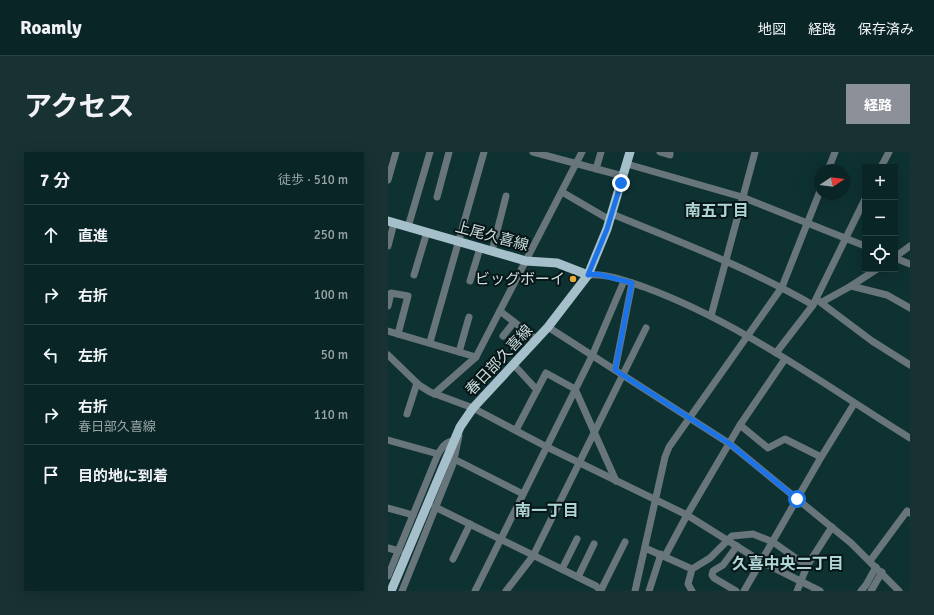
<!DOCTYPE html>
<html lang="ja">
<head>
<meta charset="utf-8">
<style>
	:root { --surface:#0a2526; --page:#183132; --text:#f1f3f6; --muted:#99a5a7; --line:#2a4243; --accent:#8c9099 }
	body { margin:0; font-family:Signika,"Noto Sans JP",sans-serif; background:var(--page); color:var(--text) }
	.controls { position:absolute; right:12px; top:12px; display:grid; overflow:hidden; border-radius:0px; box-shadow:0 4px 16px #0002 }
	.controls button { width:36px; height:36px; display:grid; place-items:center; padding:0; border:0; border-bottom:1px solid var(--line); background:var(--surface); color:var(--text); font:20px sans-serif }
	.compass { position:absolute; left:426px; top:12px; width:36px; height:36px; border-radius:50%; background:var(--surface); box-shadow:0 4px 16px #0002; rotate:77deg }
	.stop { position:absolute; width:12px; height:12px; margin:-9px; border:3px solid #1a73e8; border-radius:50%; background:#fff }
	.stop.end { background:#1a73e8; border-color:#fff; box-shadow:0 1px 4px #0008 }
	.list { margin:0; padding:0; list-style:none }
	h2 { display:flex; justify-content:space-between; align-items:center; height:52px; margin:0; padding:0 16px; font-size:17px }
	h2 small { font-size:13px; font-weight:400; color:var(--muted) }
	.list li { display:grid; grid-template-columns:26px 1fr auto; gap:12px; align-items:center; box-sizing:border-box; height:60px; padding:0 16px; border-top:1px solid var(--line) }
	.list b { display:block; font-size:15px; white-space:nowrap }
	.list p { margin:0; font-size:13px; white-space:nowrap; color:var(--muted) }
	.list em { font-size:13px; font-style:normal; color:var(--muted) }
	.icon { flex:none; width:22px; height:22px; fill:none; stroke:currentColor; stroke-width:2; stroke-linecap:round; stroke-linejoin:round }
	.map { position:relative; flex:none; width:522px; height:439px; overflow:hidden; border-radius:0px }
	header { display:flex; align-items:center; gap:24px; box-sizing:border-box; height:56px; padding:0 20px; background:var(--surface); border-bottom:1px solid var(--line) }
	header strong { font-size:19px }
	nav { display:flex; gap:22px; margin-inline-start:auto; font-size:14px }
	.intro { display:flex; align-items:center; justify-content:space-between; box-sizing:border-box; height:96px; padding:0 24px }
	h1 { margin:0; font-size:28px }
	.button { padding:10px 18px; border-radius:0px; background:var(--accent); color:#fff; font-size:14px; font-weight:700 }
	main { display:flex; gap:24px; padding:0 24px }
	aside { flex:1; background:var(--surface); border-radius:0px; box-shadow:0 4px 16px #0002 }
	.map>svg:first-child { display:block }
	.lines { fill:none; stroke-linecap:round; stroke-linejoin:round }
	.minor { stroke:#68767b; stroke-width:7 }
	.major { stroke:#a5c0cb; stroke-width:9 }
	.route { stroke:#1a73e8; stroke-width:5 }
	.poi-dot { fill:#e7ac37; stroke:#081617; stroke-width:1.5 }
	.labels { text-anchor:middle; stroke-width:4; stroke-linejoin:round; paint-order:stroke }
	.street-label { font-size:15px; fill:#cbdede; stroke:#081617 }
	.poi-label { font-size:15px; fill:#cbdede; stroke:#081617; text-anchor:end }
	.neighbourhood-label { font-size:16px; font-weight:bold; fill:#b0d5d6; stroke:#081617 }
</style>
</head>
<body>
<header>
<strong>Roamly</strong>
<nav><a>地図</a><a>経路</a><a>保存済み</a></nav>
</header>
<div class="intro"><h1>アクセス</h1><a class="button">経路</a></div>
<main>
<aside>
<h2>7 分<small>徒歩 · 510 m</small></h2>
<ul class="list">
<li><svg class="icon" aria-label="ahead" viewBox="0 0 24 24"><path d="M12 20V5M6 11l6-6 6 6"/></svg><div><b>直進</b></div><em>250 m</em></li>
<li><svg class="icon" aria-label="right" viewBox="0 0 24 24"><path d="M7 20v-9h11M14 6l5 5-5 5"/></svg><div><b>右折</b></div><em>100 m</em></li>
<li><svg class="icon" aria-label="left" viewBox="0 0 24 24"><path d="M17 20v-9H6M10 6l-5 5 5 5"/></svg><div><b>左折</b></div><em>50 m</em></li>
<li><svg class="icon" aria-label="right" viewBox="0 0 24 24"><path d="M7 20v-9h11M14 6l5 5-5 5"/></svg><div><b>右折</b><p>春日部久喜線</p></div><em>110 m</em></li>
<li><svg class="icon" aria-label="arrive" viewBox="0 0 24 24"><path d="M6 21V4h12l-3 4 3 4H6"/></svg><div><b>目的地に到着</b></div></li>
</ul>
</aside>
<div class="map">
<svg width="522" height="439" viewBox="0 0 522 439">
	<rect width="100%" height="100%" fill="#0e3132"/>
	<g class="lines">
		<!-- minor -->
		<g class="minor">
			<polyline points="145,0 235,24"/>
			<polyline points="272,0 282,3 282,0"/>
			<polyline points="239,12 354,45 477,94"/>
			<polyline points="493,15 501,0"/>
			<polyline points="208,17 213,0"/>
			<polyline points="440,18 447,0"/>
			<polyline points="0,28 8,0"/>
			<polyline points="174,40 222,68"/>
			<polyline points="49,45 61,0"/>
			<path d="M224,62C292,90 361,116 425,153"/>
			<polyline points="20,75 42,0"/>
			<polyline points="0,94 6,71"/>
			<polyline points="104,99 118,44"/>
			<polyline points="507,105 522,94"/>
			<polyline points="507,106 522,112"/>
			<polyline points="26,123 39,80"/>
			<path d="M200,123C218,121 239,129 256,135C352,170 436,233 522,286"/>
			<polyline points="82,129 92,96"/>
			<polyline points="463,134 499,143 522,156"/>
			<polyline points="428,147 484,189 522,213"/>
			<polyline points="434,150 463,134 489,117"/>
			<polyline points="0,154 3,141 20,144 10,182"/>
			<polyline points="112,159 149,188"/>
			<polyline points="323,164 367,0"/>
			<polyline points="160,175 342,292 463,391 511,439"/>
			<polyline points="0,179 88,205"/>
			<polyline points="115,184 126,170"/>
			<polyline points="42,190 96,0"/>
			<polyline points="71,200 81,165"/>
			<polyline points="388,201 425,153 477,47"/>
			<polyline points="0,203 31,233 42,240 85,256 159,295 299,363 374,410 432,439"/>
			<polyline points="126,213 149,238"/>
			<polyline points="227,218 244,131"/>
			<polyline points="46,242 88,205 194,0"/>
			<polyline points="19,262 29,231"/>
			<polyline points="352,273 380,296 397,287 433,305"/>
			<polyline points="128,278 158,221 187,237 228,329"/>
			<polyline points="0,288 50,302"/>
			<polyline points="66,307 135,342"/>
			<polyline points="47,355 208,434 213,439"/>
			<polyline points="0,356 25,363"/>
			<polyline points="0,396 11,399"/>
			<polyline points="257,396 304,417 322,406 344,384 365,382 385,390 419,414"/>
			<polyline points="277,404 299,363 352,273 397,207"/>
			<polyline points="65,407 82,372"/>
			<polyline points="482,409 519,359 522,361"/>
			<polyline points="174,417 189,387"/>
			<path d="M0,424L50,302C54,296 57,290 65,289"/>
			<polyline points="190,425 206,392"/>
			<polyline points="213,438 237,390"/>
			<polyline points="14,439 65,312 71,284"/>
			<polyline points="87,439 204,204 236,129"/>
			<polyline points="118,439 145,404 258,176"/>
			<polyline points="247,439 277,305 281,295 394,135 432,39"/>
			<polyline points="261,439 273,402"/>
			<polyline points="304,439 300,432 304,417"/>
			<polyline points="348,439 326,426 324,423 325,419 335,413 349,394"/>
			<polyline points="356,439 432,307 466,252"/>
			<polyline points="409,439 419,414 444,375"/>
			<polyline points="473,439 478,433 488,415"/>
			<polyline points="483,439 494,420"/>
		</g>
		<!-- major -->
		<g class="major">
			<polyline points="0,69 138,109 169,111 200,123"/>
			<polyline points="3,439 72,275 85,256 160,175 200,123 219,77 242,0"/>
		</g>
	</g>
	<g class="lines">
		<!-- route -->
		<polyline class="route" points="233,31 219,77 200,123 209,122 244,131 227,218 342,292 409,347"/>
	</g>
	<!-- markers -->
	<circle class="poi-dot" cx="185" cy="127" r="4"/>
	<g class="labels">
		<!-- street labels -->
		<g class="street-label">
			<text transform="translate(104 84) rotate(15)" y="5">上尾久喜線</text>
			<text transform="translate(111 208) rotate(-47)" y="5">春日部久喜線</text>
		</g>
		<!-- poi labels -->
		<g class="poi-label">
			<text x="177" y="132">ビッグボーイ</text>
		</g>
		<!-- neighbourhood labels -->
		<g class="neighbourhood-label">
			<text x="329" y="64">南五丁目</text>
			<text x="159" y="364">南一丁目</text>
			<text x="400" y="417">久喜中央二丁目</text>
		</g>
	</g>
</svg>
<div class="controls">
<button>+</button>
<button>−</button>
<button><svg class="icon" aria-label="locate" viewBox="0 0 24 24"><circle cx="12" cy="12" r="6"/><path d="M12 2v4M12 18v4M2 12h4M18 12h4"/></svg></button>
</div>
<svg class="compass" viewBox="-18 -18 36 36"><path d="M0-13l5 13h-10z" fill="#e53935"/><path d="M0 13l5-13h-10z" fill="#99a5a7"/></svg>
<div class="stop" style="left:409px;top:347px"></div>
<div class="stop end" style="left:233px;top:31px"></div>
</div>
</main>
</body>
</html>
